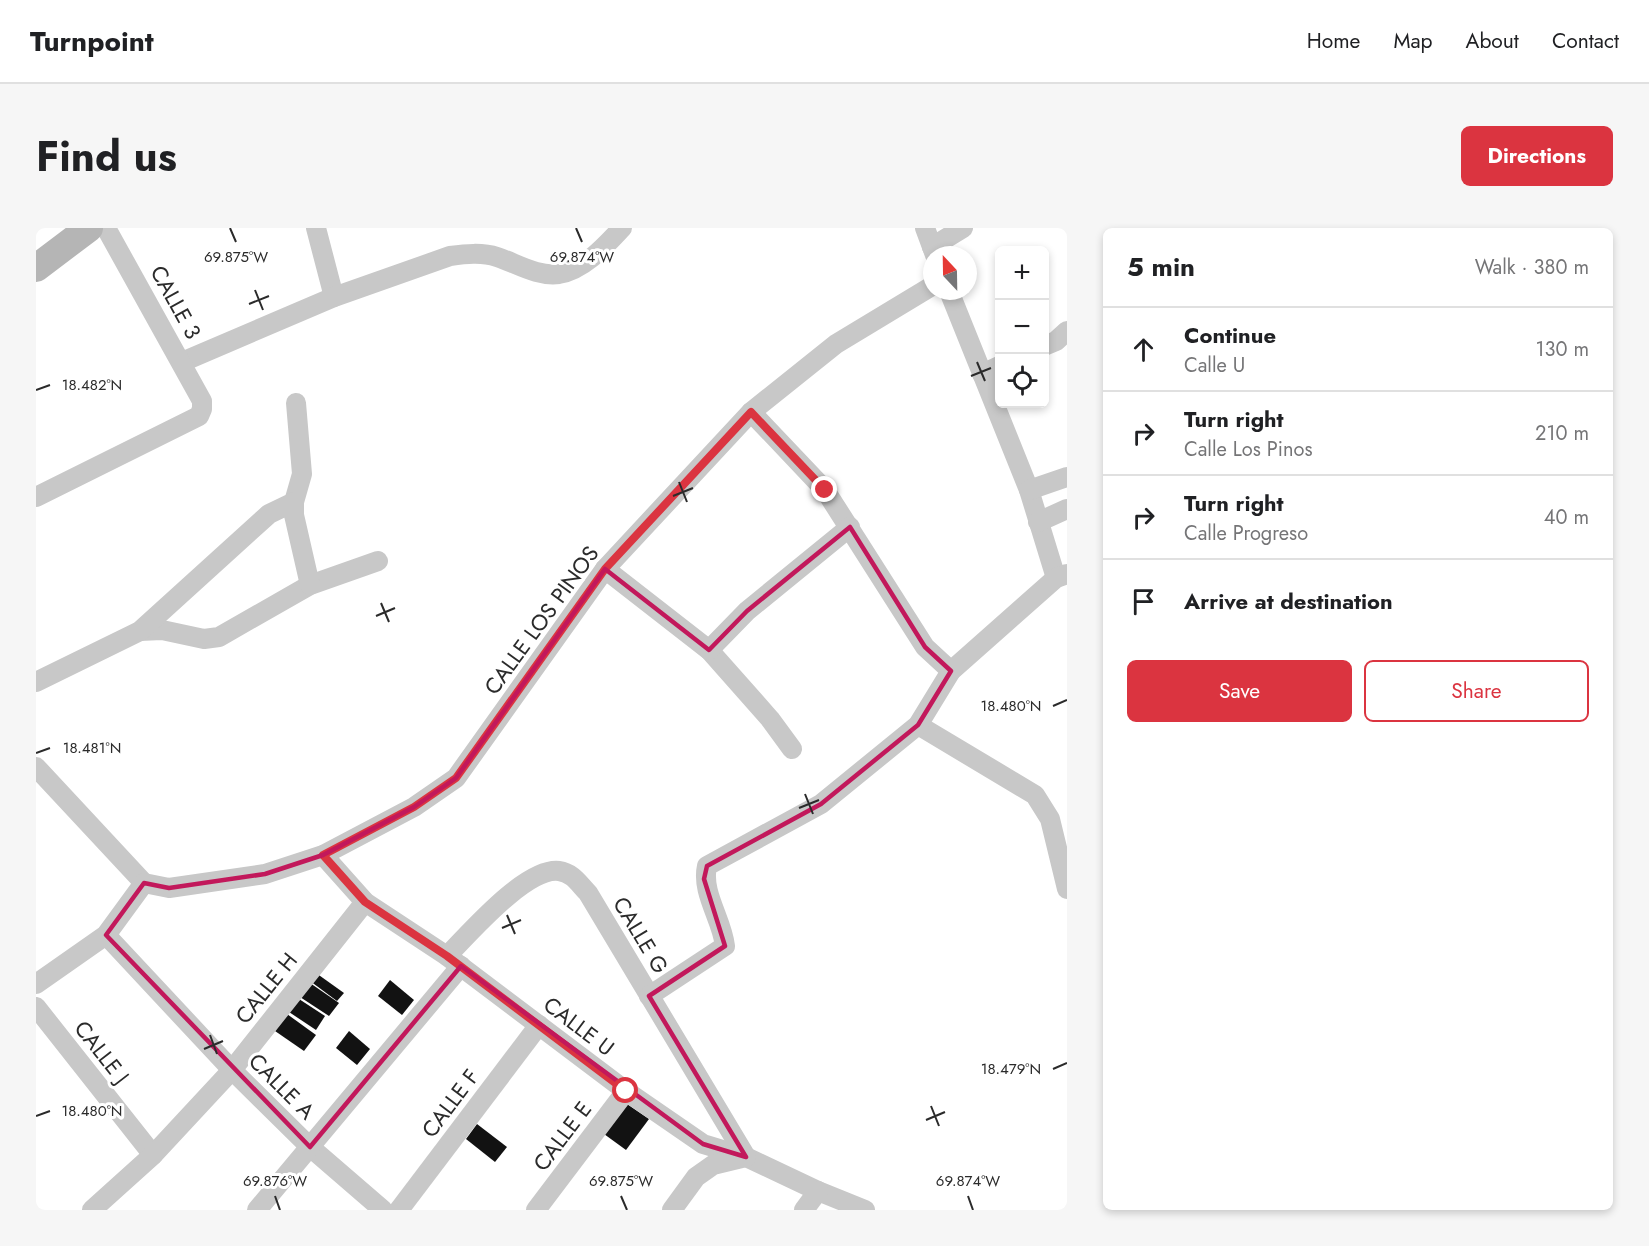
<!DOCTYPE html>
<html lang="en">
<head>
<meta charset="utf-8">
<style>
	:root { --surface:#fff; --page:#f6f6f6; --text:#202124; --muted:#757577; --line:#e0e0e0; --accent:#db3440 }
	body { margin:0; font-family:Jost,sans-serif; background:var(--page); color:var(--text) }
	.controls { position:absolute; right:18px; top:18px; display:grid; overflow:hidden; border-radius:9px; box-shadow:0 3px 9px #0003 }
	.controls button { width:54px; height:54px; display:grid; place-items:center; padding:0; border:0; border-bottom:2px solid var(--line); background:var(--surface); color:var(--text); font:30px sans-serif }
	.compass { position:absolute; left:887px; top:18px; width:54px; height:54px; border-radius:50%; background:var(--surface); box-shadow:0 3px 9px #0003; rotate:338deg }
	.stop { position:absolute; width:18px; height:18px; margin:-14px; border:4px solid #db3440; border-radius:50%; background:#fff }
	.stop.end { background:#db3440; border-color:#fff; box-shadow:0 2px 6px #0008 }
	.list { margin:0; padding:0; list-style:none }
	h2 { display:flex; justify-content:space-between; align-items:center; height:78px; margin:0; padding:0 24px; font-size:26px }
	h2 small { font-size:20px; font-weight:400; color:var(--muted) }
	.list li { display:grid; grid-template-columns:39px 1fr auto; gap:18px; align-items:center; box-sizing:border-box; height:84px; padding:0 24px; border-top:2px solid var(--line) }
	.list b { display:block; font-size:22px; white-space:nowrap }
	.list p { margin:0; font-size:20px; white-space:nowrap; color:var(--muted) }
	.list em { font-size:20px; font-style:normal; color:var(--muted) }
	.actions { display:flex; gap:12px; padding:18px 24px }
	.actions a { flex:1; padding:14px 0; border:2px solid var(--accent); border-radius:9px; text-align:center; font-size:21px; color:var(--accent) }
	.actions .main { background:var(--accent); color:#fff }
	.icon { flex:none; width:33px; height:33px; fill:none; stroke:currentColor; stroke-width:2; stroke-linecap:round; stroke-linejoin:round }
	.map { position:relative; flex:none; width:1031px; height:982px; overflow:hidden; border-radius:9px }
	header { display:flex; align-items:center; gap:36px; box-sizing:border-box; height:84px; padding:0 30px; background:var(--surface); border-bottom:2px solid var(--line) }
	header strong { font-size:28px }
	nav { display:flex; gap:33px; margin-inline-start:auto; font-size:21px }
	.intro { display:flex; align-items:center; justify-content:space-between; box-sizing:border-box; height:144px; padding:0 36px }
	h1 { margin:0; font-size:42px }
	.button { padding:15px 27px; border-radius:9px; background:var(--accent); color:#fff; font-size:21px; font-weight:700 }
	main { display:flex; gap:36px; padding:0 36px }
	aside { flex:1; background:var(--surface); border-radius:9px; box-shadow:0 3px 9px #0003 }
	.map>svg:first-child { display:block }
	.building { fill:#121212 }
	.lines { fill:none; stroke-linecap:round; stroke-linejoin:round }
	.minor { stroke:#c8c8c8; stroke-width:20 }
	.secondary { stroke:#b5b5b5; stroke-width:28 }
	.route { stroke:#db3440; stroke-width:8 }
	.marked { fill:none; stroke:#c2185b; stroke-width:4.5; stroke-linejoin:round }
	.ticks { fill:none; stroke:#2b2b2b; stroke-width:2 }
	.labels { text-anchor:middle; stroke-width:6; stroke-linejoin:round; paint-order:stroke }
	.street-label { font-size:22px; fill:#2b2b2b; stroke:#fff }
	.ticks-label { font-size:15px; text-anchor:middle; fill:#2b2b2b; stroke:#fff; stroke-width:6; stroke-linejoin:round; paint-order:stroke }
</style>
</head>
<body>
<header>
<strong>Turnpoint</strong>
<nav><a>Home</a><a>Map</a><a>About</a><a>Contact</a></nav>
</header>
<div class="intro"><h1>Find us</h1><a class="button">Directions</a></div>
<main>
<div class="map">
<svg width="1031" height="982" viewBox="0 0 1031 982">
	<rect width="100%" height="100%" fill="#fff"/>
	<!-- building -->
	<g class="building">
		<polygon points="280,745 308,765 301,773 274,753"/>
		<polygon points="354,752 378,772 366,787 342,768"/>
		<polygon points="274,755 303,775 293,788 264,769"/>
		<polygon points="263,771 289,788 280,802 253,784"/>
		<polygon points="251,786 280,807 268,823 239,803"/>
		<polygon points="313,803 334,821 321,837 300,820"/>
		<polygon points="591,876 613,891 590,922 568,906"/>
		<polygon points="441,896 471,919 459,934 430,911"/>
	</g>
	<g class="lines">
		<!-- minor -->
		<g class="minor">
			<polyline points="280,0 298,69"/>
			<polyline points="889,0 899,27"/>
			<polyline points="896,19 927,0"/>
			<polyline points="913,63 993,262 1020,350"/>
			<polyline points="1008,118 1020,113 1031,103"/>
			<path d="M146,134L298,69L414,28C429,26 446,24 461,29C480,35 501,49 523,46C548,42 570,17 586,0"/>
			<polyline points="946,146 963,138"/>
			<polyline points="715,184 789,262 889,419 915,443"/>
			<polyline points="993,262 1031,249"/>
			<polyline points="0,269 163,188 166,181 166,173 70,0"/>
			<polyline points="258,274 266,246 260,175"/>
			<polyline points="1002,294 1031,281"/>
			<polyline points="569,341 673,422 734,491 756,521"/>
			<polyline points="104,403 126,402 168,411 183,409 274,357 342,333"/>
			<polyline points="673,422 711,383 814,299"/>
			<polyline points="0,454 104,403 233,286 258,274 258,287 274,357"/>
			<polyline points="882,497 999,567 1014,591 1031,661"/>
			<polyline points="0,539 108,655"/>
			<polyline points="287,627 329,674 411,728 590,863 667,916 710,929 782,963 829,982"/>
			<polyline points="108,655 133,660 229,646 287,627 378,579 420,550 569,341 715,184 800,116 896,58"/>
			<polyline points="70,707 196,842 274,919 347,982"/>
			<path d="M411,728C433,706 490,639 523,643C537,645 543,656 552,665L710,929"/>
			<polyline points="0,756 70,707 108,655"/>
			<path d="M613,768L689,718C686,691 665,665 671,638L785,576L882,497L915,443L1020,350L1031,346"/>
			<polyline points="0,779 117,927"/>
			<polyline points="56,982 117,927 196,842 329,674"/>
			<polyline points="221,982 425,738"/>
			<polyline points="363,982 503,797"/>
			<polyline points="500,982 590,863"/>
			<polyline points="636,982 660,949 677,937 710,929"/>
			<polyline points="768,982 782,963"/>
		</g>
		<!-- secondary -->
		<polyline class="secondary" points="0,40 53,0"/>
	</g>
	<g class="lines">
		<!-- route -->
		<polyline class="route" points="590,863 411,728 329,674 287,627 378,579 420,550 569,341 715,184 789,262"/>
	</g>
	<!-- marked area -->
	<path class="marked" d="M814,299L889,419L915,443L882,497L785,576L671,638L668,651L689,718L613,768L710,929L667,916L425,738L274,919L70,707L108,655L133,660L229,646L287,627L378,579L420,550L569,341L673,422L711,383Z"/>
	<!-- ticks -->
	<path class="ticks" d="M194,0L200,14M540,0L546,14M219,62L227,82M213,76L233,68M941,134L949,153M935,148L955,140M0,162L14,157M643,254L651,274M637,268L657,260M345,375L353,394M340,388L359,380M1017,478L1031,472M0,525L14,520M769,566L777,586M763,580L783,572M471,687L479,706M466,700L485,692M174,807L181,826M168,821L187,813M1017,841L1031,835M895,878L903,898M0,888L14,883M890,892L909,884M239,968L244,982M585,968L591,982M932,968L937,982"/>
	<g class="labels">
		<!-- street labels -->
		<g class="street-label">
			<text transform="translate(140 74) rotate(61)" y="8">CALLE 3</text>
			<text transform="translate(505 392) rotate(-54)" y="8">CALLE LOS PINOS</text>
			<text transform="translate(605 707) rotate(59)" y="8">CALLE G</text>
			<text transform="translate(230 760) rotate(-51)" y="8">CALLE H</text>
			<text transform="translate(543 798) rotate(37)" y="8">CALLE U</text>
			<text transform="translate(66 824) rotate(52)" y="8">CALLE J</text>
			<text transform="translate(246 858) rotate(45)" y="8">CALLE A</text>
			<text transform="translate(414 875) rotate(-53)" y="8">CALLE F</text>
			<text transform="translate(526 908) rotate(-53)" y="8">CALLE E</text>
		</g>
	</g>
	<g class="ticks-label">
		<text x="546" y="34">69.874°W</text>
		<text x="200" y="34">69.875°W</text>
		<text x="56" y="162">18.482°N</text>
		<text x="975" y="483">18.480°N</text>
		<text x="56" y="525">18.481°N</text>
		<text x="975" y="846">18.479°N</text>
		<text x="56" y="888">18.480°N</text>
		<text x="239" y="958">69.876°W</text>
		<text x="585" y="958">69.875°W</text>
		<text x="932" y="958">69.874°W</text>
	</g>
</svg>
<div class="controls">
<button>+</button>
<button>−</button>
<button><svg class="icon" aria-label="locate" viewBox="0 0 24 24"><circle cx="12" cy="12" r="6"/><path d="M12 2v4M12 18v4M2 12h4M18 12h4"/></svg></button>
</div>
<svg class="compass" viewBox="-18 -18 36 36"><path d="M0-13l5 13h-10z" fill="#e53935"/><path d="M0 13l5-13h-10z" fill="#757577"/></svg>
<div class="stop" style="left:590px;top:863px"></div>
<div class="stop end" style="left:789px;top:262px"></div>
</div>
<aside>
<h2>5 min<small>Walk · 380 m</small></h2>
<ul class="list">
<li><svg class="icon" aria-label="ahead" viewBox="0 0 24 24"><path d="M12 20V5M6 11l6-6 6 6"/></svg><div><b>Continue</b><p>Calle U</p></div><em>130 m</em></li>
<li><svg class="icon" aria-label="right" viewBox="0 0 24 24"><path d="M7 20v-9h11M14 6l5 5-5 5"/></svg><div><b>Turn right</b><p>Calle Los Pinos</p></div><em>210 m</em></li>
<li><svg class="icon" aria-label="right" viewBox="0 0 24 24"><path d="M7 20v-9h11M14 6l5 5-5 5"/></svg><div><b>Turn right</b><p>Calle Progreso</p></div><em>40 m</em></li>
<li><svg class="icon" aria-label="arrive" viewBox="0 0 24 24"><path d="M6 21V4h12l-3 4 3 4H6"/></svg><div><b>Arrive at destination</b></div></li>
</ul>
<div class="actions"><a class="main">Save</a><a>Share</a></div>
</aside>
</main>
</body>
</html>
